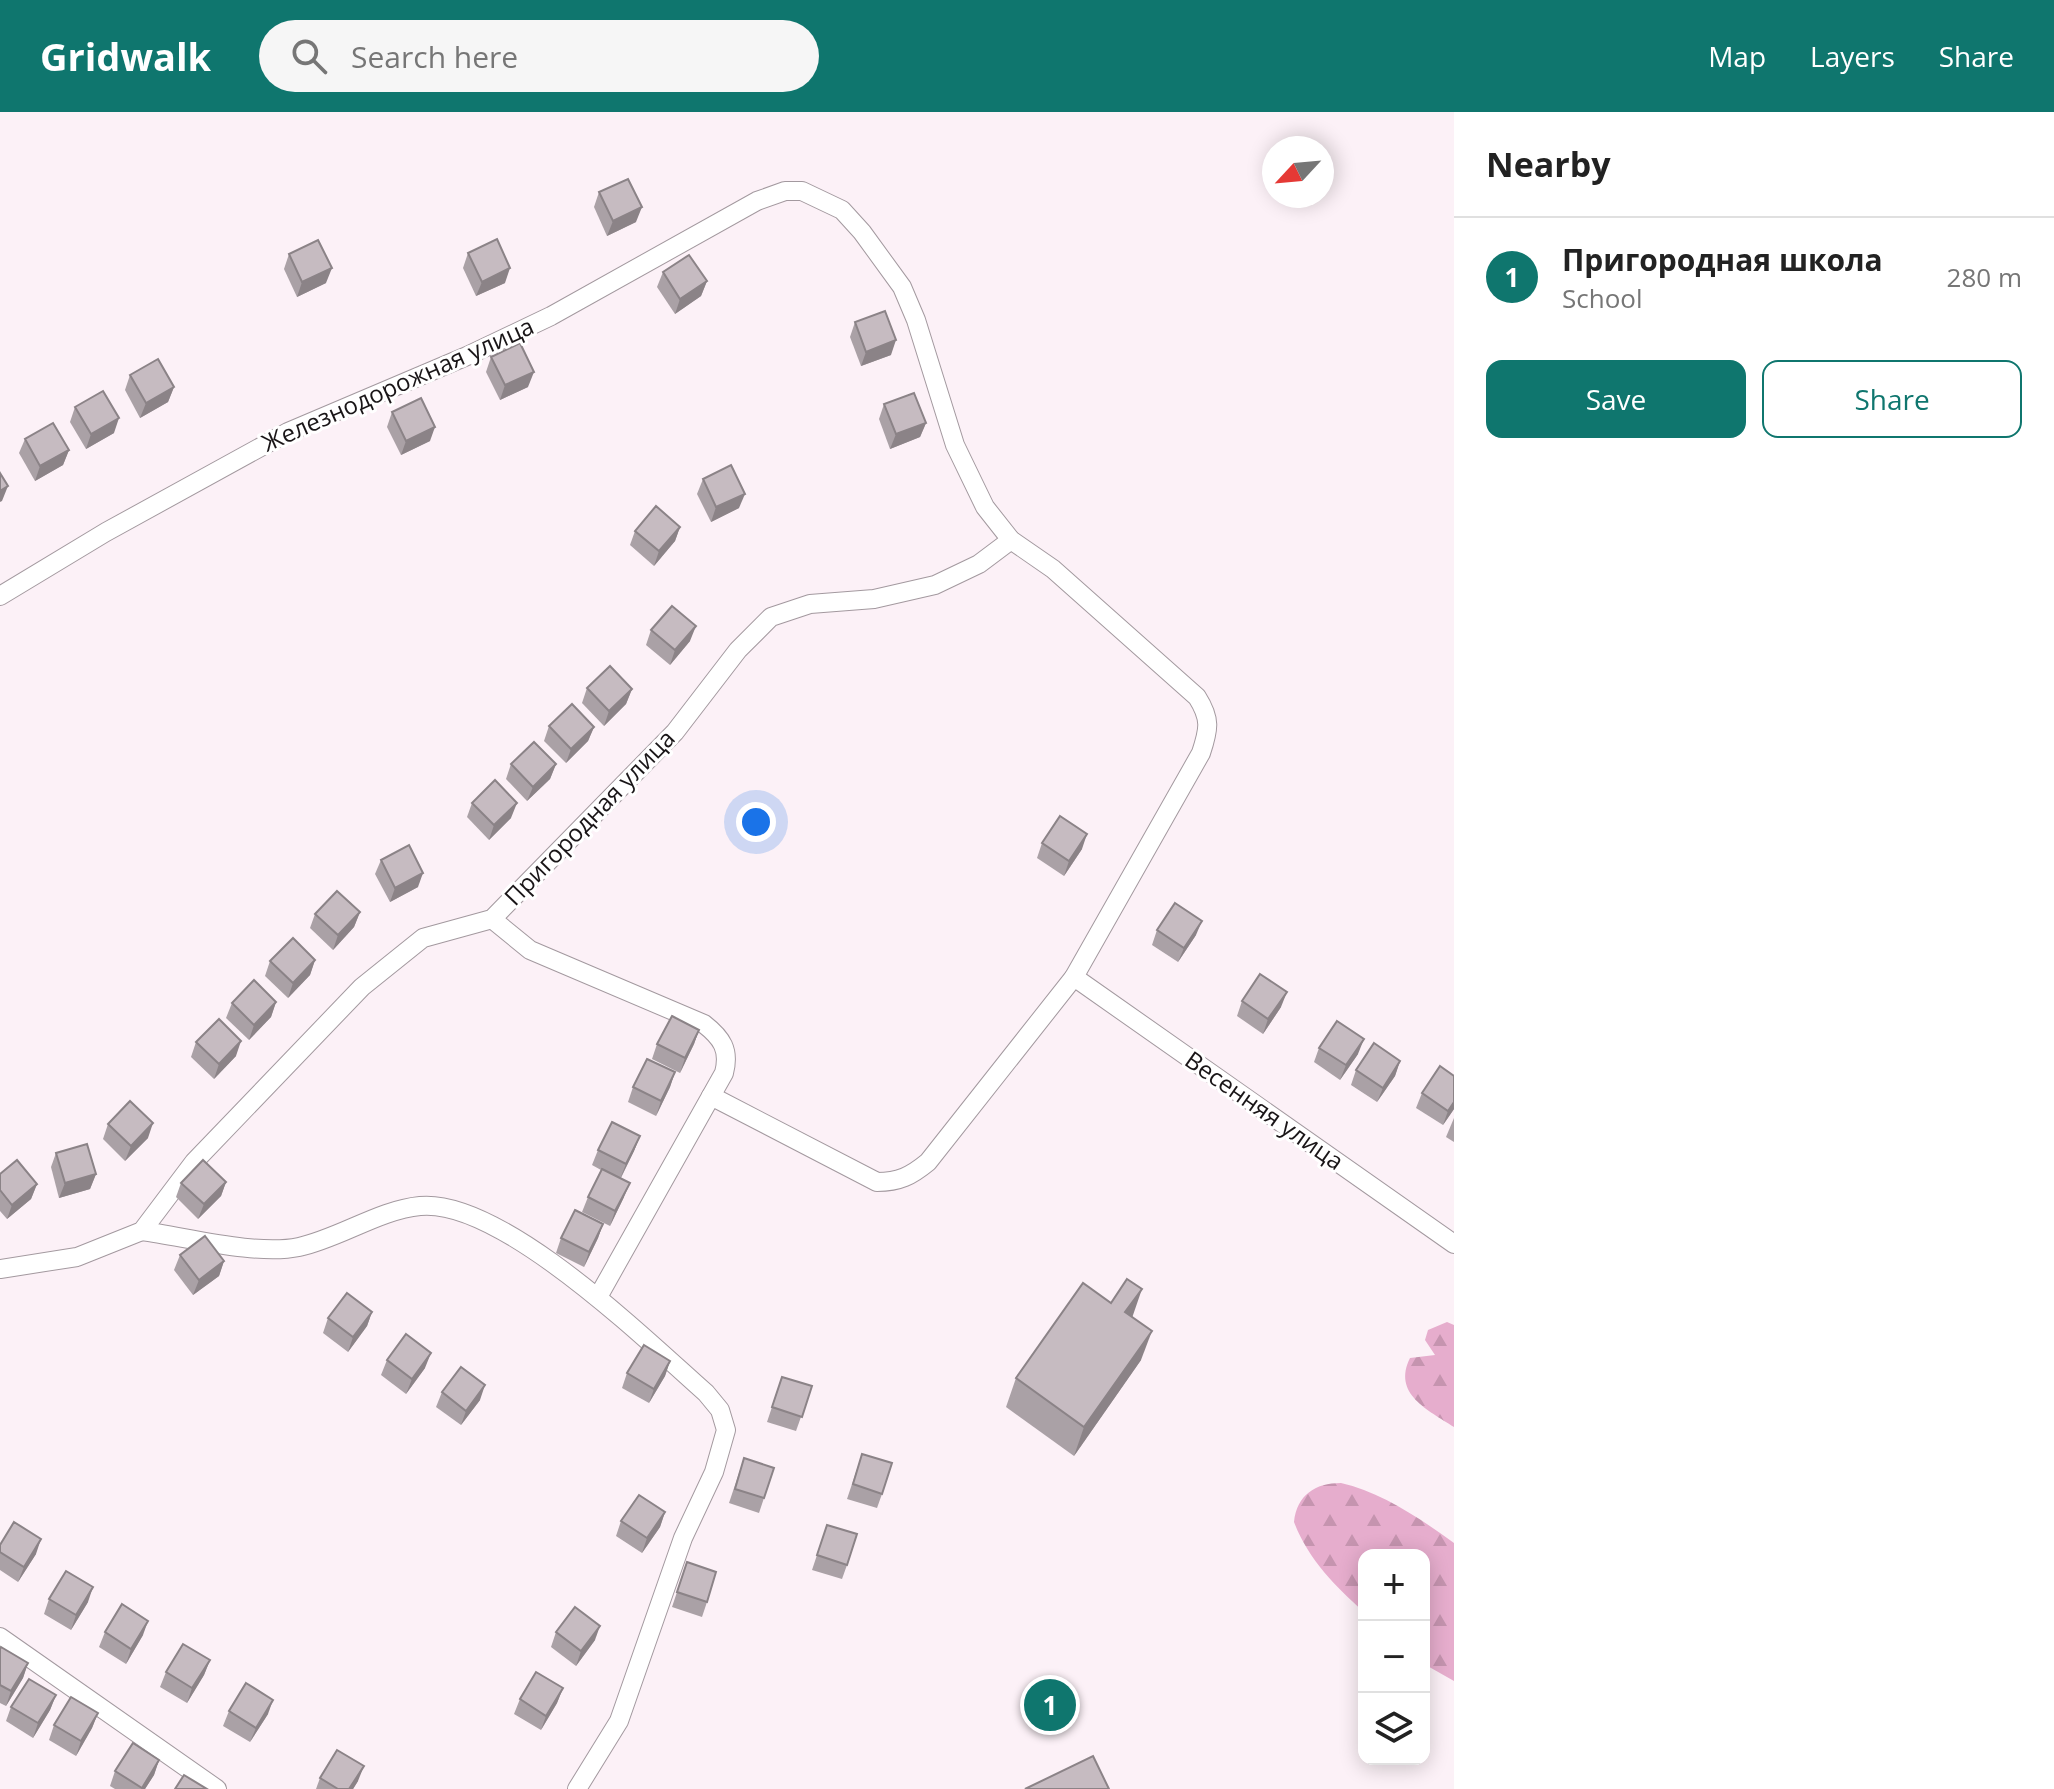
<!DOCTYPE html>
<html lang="en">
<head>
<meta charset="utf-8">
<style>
	:root { --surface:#fff; --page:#f6f6f6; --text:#222; --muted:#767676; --line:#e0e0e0; --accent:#0f766e }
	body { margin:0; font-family:"Open Sans",sans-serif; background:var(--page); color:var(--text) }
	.controls { position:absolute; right:24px; bottom:24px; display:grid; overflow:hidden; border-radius:16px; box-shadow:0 4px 20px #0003 }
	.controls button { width:72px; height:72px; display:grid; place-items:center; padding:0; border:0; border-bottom:2px solid var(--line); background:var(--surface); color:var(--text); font:40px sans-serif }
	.compass { position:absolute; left:1262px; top:24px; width:72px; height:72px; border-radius:50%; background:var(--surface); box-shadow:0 4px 20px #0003; rotate:244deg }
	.you { position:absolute; left:756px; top:710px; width:28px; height:28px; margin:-20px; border:6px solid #fff; border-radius:50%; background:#1a73e8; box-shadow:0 0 0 12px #1a73e833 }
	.badge { display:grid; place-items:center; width:52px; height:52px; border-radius:50%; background:var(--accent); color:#fff; font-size:26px; font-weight:700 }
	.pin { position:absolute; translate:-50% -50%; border:4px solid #fff; box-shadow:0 2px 8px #0006 }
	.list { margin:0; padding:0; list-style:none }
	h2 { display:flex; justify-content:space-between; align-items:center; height:104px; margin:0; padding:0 32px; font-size:34px }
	h2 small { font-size:26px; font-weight:400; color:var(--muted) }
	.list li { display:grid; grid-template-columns:52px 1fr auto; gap:24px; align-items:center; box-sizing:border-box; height:120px; padding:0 32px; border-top:2px solid var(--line) }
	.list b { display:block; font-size:30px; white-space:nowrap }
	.list p { margin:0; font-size:26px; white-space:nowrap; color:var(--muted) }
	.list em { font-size:26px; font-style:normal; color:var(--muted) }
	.actions { display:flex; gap:16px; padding:24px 32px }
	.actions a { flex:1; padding:18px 0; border:2px solid var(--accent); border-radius:16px; text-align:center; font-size:28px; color:var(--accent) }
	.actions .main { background:var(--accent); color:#fff }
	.icon { flex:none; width:44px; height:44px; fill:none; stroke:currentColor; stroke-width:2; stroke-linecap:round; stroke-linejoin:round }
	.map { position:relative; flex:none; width:1454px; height:1677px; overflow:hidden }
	header { display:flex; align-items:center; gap:48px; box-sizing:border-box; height:112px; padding:0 40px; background:var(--accent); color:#fff }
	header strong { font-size:38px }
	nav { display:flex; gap:44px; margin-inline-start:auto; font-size:28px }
	.search { width:560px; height:72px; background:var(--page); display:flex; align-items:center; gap:20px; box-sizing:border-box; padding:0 28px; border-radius:44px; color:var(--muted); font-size:30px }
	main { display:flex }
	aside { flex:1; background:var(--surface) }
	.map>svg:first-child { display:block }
	.forest { fill:url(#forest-firs) }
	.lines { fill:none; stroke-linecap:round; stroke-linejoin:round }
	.street-casing { stroke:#a3999f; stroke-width:20 }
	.street { stroke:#fff; stroke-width:18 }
	.wall { fill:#aaa1a6 }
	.shaded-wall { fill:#8b8387 }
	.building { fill:#c6bbc1; stroke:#8b8387; stroke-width:2 }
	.labels { text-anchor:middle; stroke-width:6; stroke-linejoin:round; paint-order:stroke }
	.street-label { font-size:24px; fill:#191517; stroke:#fff }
</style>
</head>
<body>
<header>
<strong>Gridwalk</strong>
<div class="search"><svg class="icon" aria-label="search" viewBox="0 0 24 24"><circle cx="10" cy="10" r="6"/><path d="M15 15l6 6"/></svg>Search here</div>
<nav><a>Map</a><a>Layers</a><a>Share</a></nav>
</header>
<main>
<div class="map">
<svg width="1454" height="1677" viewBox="0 0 1454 1677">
	<defs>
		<pattern id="forest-firs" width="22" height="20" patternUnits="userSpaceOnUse" patternTransform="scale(2)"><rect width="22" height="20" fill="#e6adcd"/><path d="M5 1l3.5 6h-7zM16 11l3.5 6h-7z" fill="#c594af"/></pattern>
	</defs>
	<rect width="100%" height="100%" fill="#fcf1f7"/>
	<!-- forest -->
	<g class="forest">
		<path d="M1447,1210L1454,1213V1315C1428,1298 1392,1282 1410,1246L1435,1243L1425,1228L1428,1218Z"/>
		<path d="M1341,1371C1381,1380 1421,1407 1454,1431V1569L1424,1552V1443H1364V1500C1335,1474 1308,1447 1294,1410C1297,1383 1315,1371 1341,1371Z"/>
	</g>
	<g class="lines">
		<defs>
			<g id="street">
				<path d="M0,484L106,420L288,320L467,244L551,204L757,89L785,79H802L842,98L862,120L902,175L916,208L955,333L985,395L1011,428L1053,457L1197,585C1211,607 1209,617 1201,641L1074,865L928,1050C911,1064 899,1070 877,1070L711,984"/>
				<path d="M492,807L530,838L704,912C722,926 730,938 724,961L598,1185"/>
				<polyline points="1074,865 1454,1132"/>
				<path d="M142,1119C187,1125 256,1144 299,1135C340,1126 379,1098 420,1094C501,1086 647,1229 706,1281L720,1298L726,1318L714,1360L683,1426L619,1609L577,1677"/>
				<polyline points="0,1157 77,1145 142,1119 194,1050 362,875 423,826 492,807 675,620 738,538 771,505 810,492 874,487 935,473 979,452 1011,428"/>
				<polyline points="0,1525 217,1677"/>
			</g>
		</defs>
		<!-- street casing -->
		<use href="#street" class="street-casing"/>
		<!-- street -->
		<use href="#street" class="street"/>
	</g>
	<!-- wall -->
	<g class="wall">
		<polygon points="599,80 636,110 607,124 594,95"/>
		<polygon points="468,141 505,171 476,184 463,156"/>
		<polygon points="289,142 326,171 297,185 284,157"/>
		<polygon points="663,160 707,169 701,184 675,202 657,175"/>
		<polygon points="855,210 891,243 861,254 850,225"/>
		<polygon points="491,245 528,275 500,288 486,260"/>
		<polygon points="130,263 174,275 168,290 140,306 125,278"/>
		<polygon points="884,292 926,311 920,325 890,337 879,307"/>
		<polygon points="75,295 114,321 86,337 70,310"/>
		<polygon points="392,300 430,329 401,343 387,315"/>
		<polygon points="25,327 69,338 63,353 35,369 19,341"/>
		<polygon points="703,367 739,396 711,410 697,382"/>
		<polygon points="680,415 675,429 654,454 630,433 635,419"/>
		<polygon points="651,518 690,529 670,553 646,533"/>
		<polygon points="587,576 632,577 626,592 604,614 582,591"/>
		<polygon points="549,614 594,615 588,629 566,651 544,629"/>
		<polygon points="511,652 556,652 550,667 527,689 506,667"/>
		<polygon points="472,691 511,706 489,728 467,705"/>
		<polygon points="1042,731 1082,737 1064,764 1037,746"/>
		<polygon points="381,748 418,775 390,790 375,762"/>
		<polygon points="360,800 354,815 333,838 310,816 315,802"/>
		<polygon points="1157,818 1196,823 1178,850 1152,833"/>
		<polygon points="315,848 310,863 288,886 265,864 270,849"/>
		<polygon points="1242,889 1281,895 1263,922 1237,904"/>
		<polygon points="276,890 271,905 249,928 226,906 232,891"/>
		<polygon points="699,918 694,932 680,961 652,947 657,932"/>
		<polygon points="196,930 236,944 214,967 191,945"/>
		<polygon points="1319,936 1358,942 1340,968 1314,950"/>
		<polygon points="1400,949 1395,964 1377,990 1351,973 1356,958"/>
		<polygon points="675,960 670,975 656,1004 628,990 633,975"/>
		<polygon points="1422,981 1454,997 1443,1013 1416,996"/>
		<polygon points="1454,1006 1454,1030 1446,1025"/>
		<polygon points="108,1012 148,1026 125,1049 103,1027"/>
		<polygon points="640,1024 634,1039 621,1066 624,1085 610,1114 582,1100 588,1085 601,1058 592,1053 598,1038"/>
		<polygon points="56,1041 96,1062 90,1077 59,1086 51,1055"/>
		<polygon points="0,1062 37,1072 31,1087 7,1107 0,1099"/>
		<polygon points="226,1070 221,1084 198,1107 176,1085 181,1071"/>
		<polygon points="603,1112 598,1126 584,1155 556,1141 561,1126"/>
		<polygon points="180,1143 224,1149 219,1164 193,1183 174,1158"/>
		<polygon points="372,1200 367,1214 348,1240 323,1221 328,1206"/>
		<polygon points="1132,1205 1141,1248 1074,1344 1006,1295 1016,1266"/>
		<polygon points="387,1248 425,1256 406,1282 381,1263"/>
		<polygon points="670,1249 665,1264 649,1291 622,1276 627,1261"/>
		<polygon points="782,1265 812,1274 796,1319 767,1310"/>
		<polygon points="442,1280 480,1288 461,1313 436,1295"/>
		<polygon points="862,1342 882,1382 877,1396 847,1387"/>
		<polygon points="744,1346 764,1386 759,1401 729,1391"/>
		<polygon points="665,1400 660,1415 642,1441 616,1424 621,1409"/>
		<polygon points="827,1413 847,1453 842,1467 812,1458"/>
		<polygon points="0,1433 36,1442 18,1470 0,1458"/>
		<polygon points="687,1450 707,1490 702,1505 672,1495"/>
		<polygon points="49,1487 88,1490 71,1518 44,1502"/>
		<polygon points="105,1520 143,1523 126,1552 99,1535"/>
		<polygon points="556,1520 595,1528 576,1554 551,1535"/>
		<polygon points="0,1537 28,1551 23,1566 6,1594 0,1591"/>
		<polygon points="210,1548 204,1563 187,1591 160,1575 166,1560"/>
		<polygon points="563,1576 557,1591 541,1618 514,1602 520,1587"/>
		<polygon points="56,1583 50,1598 33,1626 6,1609 11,1595"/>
		<polygon points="229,1599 268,1602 250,1630 223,1614"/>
		<polygon points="98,1601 92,1616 76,1644 49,1628 54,1613"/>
		<polygon points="159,1648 154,1663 145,1677 115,1677 110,1674 115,1659"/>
		<polygon points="320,1666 358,1669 353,1677 316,1677"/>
	</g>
	<!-- shaded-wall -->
	<g class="shaded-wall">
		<polygon points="642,95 636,110 607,124 613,109"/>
		<polygon points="332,156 326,171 297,185 302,170"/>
		<polygon points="510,156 505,171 476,184 482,170"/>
		<polygon points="707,169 701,184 675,202 680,187"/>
		<polygon points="896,228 891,243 861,254 866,240"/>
		<polygon points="534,260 528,275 500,288 505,273"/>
		<polygon points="174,275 168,290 140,306 146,291"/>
		<polygon points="119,306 114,321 86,337 91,322"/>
		<polygon points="926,311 920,325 890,337 896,322"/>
		<polygon points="435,315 430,329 401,343 406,329"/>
		<polygon points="69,338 63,353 35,369 40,354"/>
		<polygon points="8,374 2,389 0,390 0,379"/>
		<polygon points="745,382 739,396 711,410 716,395"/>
		<polygon points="680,415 675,429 654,454 659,439"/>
		<polygon points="696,514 690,529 670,553 675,538"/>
		<polygon points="632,577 626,592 604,614 609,599"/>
		<polygon points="594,615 588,629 566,651 571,637"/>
		<polygon points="556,652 550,667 527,689 533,675"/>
		<polygon points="517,691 511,706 489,728 494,713"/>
		<polygon points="1087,722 1082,737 1064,764 1069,749"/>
		<polygon points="423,761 418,775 390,790 395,776"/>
		<polygon points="360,800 354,815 333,838 338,823"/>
		<polygon points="1202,809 1196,823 1178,850 1184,836"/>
		<polygon points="315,848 310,863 288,886 293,871"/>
		<polygon points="1287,880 1281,895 1263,922 1268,907"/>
		<polygon points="276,890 271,905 249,928 254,913"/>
		<polygon points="699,918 694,932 680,961 685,946"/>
		<polygon points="1364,927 1358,942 1340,968 1346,953"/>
		<polygon points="241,929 236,944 214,967 219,952"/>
		<polygon points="1400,949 1395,964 1377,990 1383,976"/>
		<polygon points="675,960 670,975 656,1004 661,989"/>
		<polygon points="1454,990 1454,997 1443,1013 1448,999"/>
		<polygon points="153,1011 148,1026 125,1049 131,1034"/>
		<polygon points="640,1024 634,1039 620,1067 626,1052"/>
		<polygon points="96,1062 90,1077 59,1086 65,1071"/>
		<polygon points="226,1070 221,1084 198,1107 204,1092"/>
		<polygon points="630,1071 624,1085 610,1114 615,1099"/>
		<polygon points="37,1072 31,1087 7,1107 12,1093"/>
		<polygon points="603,1112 598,1126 584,1155 589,1140"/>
		<polygon points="224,1149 219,1164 193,1183 199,1168"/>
		<polygon points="1142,1177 1132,1206 1125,1200"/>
		<polygon points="372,1200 367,1214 348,1240 353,1225"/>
		<polygon points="1152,1219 1141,1248 1074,1344 1084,1315"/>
		<polygon points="431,1241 425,1256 406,1282 412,1267"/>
		<polygon points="670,1249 665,1264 649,1291 654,1277"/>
		<polygon points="485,1273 480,1288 461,1313 466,1299"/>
		<polygon points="665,1400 660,1415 642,1441 647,1426"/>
		<polygon points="41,1427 36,1442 18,1470 24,1455"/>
		<polygon points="93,1475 88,1490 71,1518 76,1503"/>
		<polygon points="148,1509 143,1523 126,1552 131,1537"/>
		<polygon points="600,1514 595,1528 576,1554 581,1539"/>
		<polygon points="210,1548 204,1563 187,1591 192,1576"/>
		<polygon points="28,1551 23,1566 6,1594 11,1579"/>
		<polygon points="563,1576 557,1591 541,1618 546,1604"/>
		<polygon points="56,1583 50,1598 33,1626 38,1611"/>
		<polygon points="273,1588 268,1602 250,1630 256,1616"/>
		<polygon points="98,1601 92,1616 76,1644 81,1629"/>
		<polygon points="159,1648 154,1663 145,1677 142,1677"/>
		<polygon points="364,1654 358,1669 353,1677 349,1677"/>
	</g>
	<!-- building -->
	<g class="building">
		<polygon points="628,67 642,95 613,109 599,80"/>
		<polygon points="497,127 510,156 482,170 468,141"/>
		<polygon points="318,128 332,156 302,170 289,142"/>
		<polygon points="689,143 707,169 680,187 663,160"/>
		<polygon points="885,199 896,228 866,240 855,210"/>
		<polygon points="520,231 534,260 505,273 491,245"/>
		<polygon points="158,247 174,275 146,291 130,263"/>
		<polygon points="103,279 119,306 91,322 75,295"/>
		<polygon points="914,281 926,311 896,322 884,292"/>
		<polygon points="421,286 435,315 406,329 392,300"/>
		<polygon points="53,311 69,338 40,354 25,327"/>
		<polygon points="731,353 745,382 716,395 703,367"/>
		<polygon points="0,361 8,374 0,379"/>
		<polygon points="656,394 680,415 659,439 635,419"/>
		<polygon points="672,494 696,514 675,538 651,518"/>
		<polygon points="610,554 632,577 609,599 587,576"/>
		<polygon points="572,592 594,615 571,637 549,614"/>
		<polygon points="534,630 556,652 533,675 511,652"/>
		<polygon points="495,668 517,691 494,713 472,691"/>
		<polygon points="1060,704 1087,722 1069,749 1042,731"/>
		<polygon points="409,733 423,761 395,776 381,748"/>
		<polygon points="337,779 360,800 338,823 315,802"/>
		<polygon points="1175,791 1202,809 1184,836 1157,818"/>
		<polygon points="293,826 315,848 293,871 270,849"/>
		<polygon points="1260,862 1287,880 1268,907 1242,889"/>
		<polygon points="254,868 276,890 254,913 232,891"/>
		<polygon points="672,904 699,918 685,946 657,932"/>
		<polygon points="219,907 241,929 219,952 196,930"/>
		<polygon points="1337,909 1364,927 1346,953 1319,936"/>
		<polygon points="1374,931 1400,949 1383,976 1356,958"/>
		<polygon points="647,947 675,960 661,989 633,975"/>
		<polygon points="1440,954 1454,964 1454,990 1448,999 1422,981"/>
		<polygon points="130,989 153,1011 131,1034 108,1012"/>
		<polygon points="612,1010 640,1024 626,1052 598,1038"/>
		<polygon points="87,1032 96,1062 65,1071 56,1041"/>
		<polygon points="17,1048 37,1072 12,1093 0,1078 0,1062"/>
		<polygon points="203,1048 226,1070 204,1092 181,1071"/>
		<polygon points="602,1057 630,1071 615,1099 588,1085"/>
		<polygon points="575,1098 603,1112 589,1140 561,1126"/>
		<polygon points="205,1124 224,1149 199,1168 180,1143"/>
		<polygon points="1127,1167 1142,1177 1125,1200 1152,1219 1084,1315 1016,1266 1083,1171 1111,1191"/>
		<polygon points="347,1181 372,1200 353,1225 328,1206"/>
		<polygon points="406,1222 431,1241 412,1267 387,1248"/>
		<polygon points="644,1233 670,1249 654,1277 627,1261"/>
		<polygon points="461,1255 485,1273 466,1299 442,1280"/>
		<polygon points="782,1265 812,1274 802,1305 772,1295"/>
		<polygon points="862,1342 892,1351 882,1382 853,1372"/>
		<polygon points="744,1346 774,1356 764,1386 735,1377"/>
		<polygon points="639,1383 665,1400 647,1426 621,1409"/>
		<polygon points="14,1410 41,1427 24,1455 0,1440 0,1433"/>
		<polygon points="827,1413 857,1422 847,1453 817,1443"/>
		<polygon points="687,1450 716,1460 707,1490 677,1480"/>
		<polygon points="66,1459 93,1475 76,1503 49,1487"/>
		<polygon points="122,1492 148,1509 131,1537 105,1520"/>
		<polygon points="575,1495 600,1514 581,1539 556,1520"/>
		<polygon points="183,1532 210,1548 192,1576 166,1560"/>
		<polygon points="1,1535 28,1551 11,1579 0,1573 0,1537"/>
		<polygon points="536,1560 563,1576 546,1604 520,1587"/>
		<polygon points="29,1567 56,1583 38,1611 11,1595"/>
		<polygon points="246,1571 273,1588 256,1616 229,1599"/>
		<polygon points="71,1585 98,1601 81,1629 54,1613"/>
		<polygon points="133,1631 159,1648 142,1676 115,1659"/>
		<polygon points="337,1638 364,1654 349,1677 338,1677 320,1666"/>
		<polygon points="1093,1644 1109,1677 1025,1677"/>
		<polygon points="184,1663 207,1677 175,1677"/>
	</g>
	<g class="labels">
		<!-- street labels -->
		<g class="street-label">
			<text transform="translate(398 273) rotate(-24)" y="8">Железнодорожная улица</text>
			<text transform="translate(590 706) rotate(-46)" y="8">Пригородная улица</text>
			<text transform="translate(1264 999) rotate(35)" y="8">Весенняя улица</text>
		</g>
	</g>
</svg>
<div class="controls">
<button>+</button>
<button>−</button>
<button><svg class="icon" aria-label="layers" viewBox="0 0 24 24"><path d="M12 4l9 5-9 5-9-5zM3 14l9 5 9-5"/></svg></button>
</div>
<svg class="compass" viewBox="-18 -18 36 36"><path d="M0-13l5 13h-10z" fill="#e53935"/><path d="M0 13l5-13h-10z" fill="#767676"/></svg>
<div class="you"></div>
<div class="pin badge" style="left:1050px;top:1593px">1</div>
</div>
<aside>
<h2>Nearby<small></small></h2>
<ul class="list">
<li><span class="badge">1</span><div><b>Пригородная школа</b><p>School</p></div><em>280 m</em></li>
</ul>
<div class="actions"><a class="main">Save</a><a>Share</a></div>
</aside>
</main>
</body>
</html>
